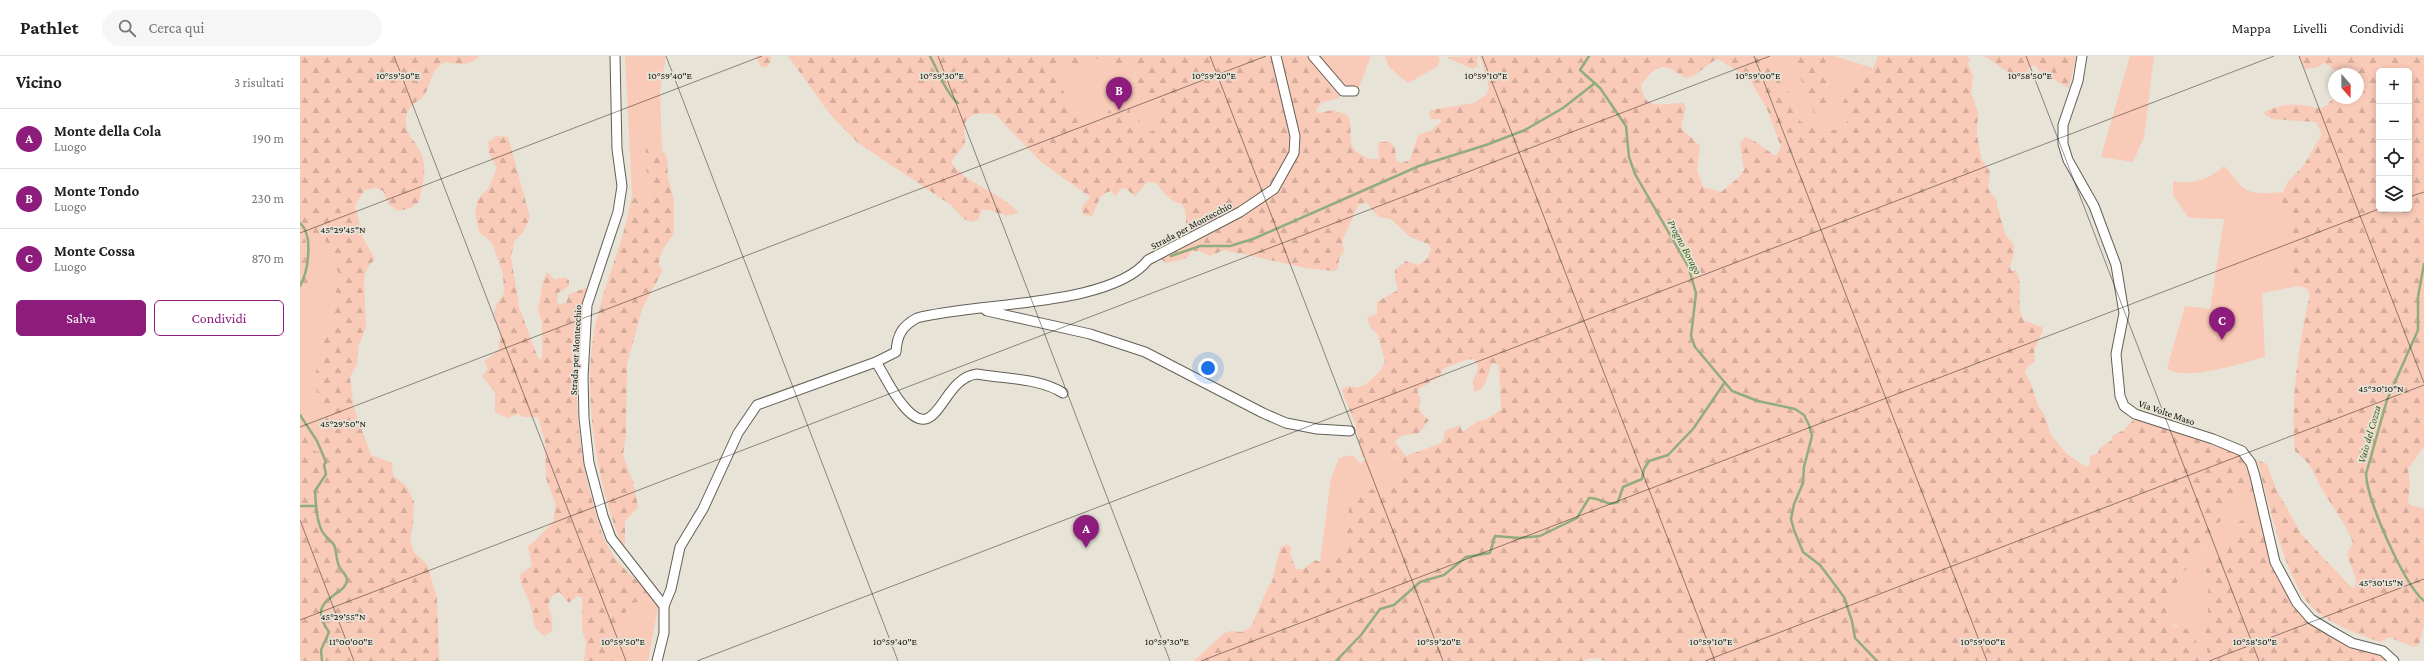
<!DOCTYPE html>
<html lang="it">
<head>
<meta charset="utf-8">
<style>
	:root { --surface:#fff; --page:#f6f6f6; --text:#222; --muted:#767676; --line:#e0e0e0; --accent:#8e1c7d }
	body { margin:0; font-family:"Crimson Pro",serif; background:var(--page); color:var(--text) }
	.controls { position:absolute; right:12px; top:12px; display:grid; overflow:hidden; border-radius:6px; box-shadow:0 2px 6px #0003 }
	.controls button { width:36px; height:36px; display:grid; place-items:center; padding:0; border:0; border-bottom:1px solid var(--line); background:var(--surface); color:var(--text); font:20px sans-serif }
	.compass { position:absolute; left:2028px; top:12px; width:36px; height:36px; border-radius:50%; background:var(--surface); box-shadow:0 2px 6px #0003; rotate:159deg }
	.you { position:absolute; left:908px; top:312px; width:14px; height:14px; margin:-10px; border:3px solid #fff; border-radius:50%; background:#1a73e8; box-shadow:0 0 0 6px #1a73e833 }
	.badge { display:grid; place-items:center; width:26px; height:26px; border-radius:50%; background:var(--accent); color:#fff; font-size:13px; font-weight:700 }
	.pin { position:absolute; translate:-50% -33px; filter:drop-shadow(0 1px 2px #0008) }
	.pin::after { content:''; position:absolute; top:21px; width:14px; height:12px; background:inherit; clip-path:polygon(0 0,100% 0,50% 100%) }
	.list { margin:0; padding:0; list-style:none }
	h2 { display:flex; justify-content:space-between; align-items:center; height:52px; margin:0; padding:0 16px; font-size:17px }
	h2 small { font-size:13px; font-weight:400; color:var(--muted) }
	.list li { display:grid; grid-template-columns:26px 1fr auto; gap:12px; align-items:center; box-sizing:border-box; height:60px; padding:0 16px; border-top:1px solid var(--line) }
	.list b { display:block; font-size:15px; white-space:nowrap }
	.list p { margin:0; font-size:13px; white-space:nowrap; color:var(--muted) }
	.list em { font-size:13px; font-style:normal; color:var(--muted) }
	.actions { display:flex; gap:8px; padding:12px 16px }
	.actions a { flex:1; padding:9px 0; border:1px solid var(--accent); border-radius:6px; text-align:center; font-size:14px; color:var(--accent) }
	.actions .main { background:var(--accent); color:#fff }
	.icon { flex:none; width:22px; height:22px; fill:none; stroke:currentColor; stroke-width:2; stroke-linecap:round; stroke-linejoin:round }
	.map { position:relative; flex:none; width:2124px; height:605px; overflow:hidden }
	header { display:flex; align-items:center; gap:24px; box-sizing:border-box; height:56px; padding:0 20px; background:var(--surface); border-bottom:1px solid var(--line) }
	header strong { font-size:19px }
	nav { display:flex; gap:22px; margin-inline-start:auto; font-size:14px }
	.search { width:280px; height:36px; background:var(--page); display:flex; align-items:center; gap:10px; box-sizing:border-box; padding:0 14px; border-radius:22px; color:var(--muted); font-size:15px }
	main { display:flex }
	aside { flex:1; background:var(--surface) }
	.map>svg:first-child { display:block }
	.grass { fill:#f9cab7 }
	.forest { fill:url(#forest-firs); fill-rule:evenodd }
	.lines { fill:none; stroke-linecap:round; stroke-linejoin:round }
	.stream { stroke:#90ad7d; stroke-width:2.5 }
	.minor-casing { stroke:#645f55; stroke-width:11 }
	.minor { stroke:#fff; stroke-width:9 }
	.ticks { fill:none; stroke:#13110e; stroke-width:1; stroke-opacity:0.45 }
	.labels { text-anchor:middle; stroke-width:3.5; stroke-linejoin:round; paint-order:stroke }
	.street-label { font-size:10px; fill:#13110e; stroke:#e7e3d7 }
	.water-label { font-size:11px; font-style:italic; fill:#3d611e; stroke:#e7e3d7 }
	.ticks-label { font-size:10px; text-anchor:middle; fill:#13110e; stroke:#e7e3d7; stroke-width:3.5; stroke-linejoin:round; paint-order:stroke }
</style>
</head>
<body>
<header>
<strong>Pathlet</strong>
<div class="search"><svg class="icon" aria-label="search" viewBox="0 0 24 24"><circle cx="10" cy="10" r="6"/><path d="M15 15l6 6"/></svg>Cerca qui</div>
<nav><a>Mappa</a><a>Livelli</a><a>Condividi</a></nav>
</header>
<main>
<aside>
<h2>Vicino<small>3 risultati</small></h2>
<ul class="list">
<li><span class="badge">A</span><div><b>Monte della Cola</b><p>Luogo</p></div><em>190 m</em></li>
<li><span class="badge">B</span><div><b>Monte Tondo</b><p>Luogo</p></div><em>230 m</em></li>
<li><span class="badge">C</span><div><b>Monte Cossa</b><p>Luogo</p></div><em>870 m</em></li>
</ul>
<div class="actions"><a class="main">Salva</a><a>Condividi</a></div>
</aside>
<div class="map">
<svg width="2124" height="605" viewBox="0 0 2124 605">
	<defs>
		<pattern id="forest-firs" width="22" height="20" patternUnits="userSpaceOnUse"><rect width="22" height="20" fill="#f9cab7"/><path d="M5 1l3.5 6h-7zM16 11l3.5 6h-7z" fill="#d5ac9c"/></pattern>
	</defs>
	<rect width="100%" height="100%" fill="#e7e3d7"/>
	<!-- grass -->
	<g class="grass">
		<polygon points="325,0 366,0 360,35 362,94 356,90 348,150 339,146 332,138"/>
		<polygon points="1022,0 1071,0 1058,34 1053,37 1043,34 1023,6"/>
		<polygon points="1085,0 1138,0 1140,5 1137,11 1108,27 1089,11"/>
		<path d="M1461,0H1492L1514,57L1527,60L1530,56L1524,38L1529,27L1524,0H1534L1573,12L1571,18L1552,33L1545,71C1527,77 1517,73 1500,65L1487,33L1469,13Z"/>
		<polygon points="1830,0 1854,0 1844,81 1833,106 1801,101"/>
		<path d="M802,1L835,6L836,32L839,41L853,49L862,62C858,75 850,77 838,79L835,76L834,71L840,65L838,57L830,59L810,53L799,68C770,60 774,50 759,28C755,23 751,21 749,13C761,6 770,7 783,7C789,6 796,3 802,1Z"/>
		<path d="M1924,110C1929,115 1940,129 1942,131C1954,140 1970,137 1983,136C1981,155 1990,163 1993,181C1996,199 1991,213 1998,230L1962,237L1965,301C1944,306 1884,327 1867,312L1885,250L1910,253L1924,163L1889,162L1873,139V125C1894,129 1909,123 1924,110Z"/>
		<polygon points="0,169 24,182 31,193 39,220 32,258 21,292 16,316 15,328 25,366 17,399 0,371 0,237 6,231"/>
		<path d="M1085,398L1100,404L1107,411L1106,415C1090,438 1064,429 1049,447C1049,469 1045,496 1025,508L1020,506L1031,422L1039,402L1053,399L1060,408L1067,402Z"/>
		<path d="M1954,435L1960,457L1948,460L1933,483L1906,504L1905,517L1909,528L1907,544L1909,565L1904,580L1908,600L1902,604L1896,596L1897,585C1893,581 1888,575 1882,572C1870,567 1868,566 1866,552L1877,535L1878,520C1908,503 1923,440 1954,435Z"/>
		<polygon points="355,543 358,552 348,605 312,605 310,595 313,587 320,579 328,550 331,547"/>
	</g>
	<!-- forest -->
	<g class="forest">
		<path d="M0,0H179C171,11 157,8 145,6C131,14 132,24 125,38C120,46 112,45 107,58C101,75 115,83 121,97C128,113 122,130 119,146L110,152L98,155L88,148L83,135L76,132L65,134L55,149L63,182L75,203L67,212L64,223L66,271L58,292L57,308L50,321L54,352L71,399L92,407L93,419L106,430L114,445L113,468L110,485L114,496L127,508L137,542L139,605H0V371L17,398L25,366L15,328L16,316L21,292L32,258L39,220L31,193L24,183L0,169Z"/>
		<polygon points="456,0 471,0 471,5 466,11 461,11"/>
		<path d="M488,0H1022L1023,6L1032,17L1033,12L1037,13L1036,24L1042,39C1034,48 1021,40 1016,55L1019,57L1033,54L1047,59C1056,70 1042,92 1064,100C1069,103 1072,104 1079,102L1078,87L1088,85L1095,91L1096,104L1101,107L1110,104L1118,79L1132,74L1142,65L1140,63H1131L1129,57L1131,54L1174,47L1186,39L1189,31L1180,0H1461L1469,13L1487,33L1500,65C1517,73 1527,77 1545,71L1547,65L1543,46L1557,27L1571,18L1578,0H1666L1671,3L1668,7L1673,20L1671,37L1678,56L1677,78L1681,102L1690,116L1688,133L1696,144L1705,178L1713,188L1714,199L1710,210L1711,215L1715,214C1726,230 1713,250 1725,265L1742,271L1743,274L1734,294L1735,306L1728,310L1725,317L1731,328L1738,350L1744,358L1751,379L1767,398L1786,411L1790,408V400L1798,397L1800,392L1812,384V380L1824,374L1835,362L1936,397L1945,405L1954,435C1923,440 1907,503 1878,520L1877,535L1866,552C1870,581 1883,564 1894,579C1900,587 1893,598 1902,604L1908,600L1904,580L1909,565L1907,544L1909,528L1904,510L1906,504L1933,483L1939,466L1953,457H1960L1998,553L2080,598L2088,605H1304C1298,600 1288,602 1282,605H894L924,577L931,575L942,576L951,571L968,531L972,526L980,492L986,488L991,491L990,497L996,513H1004L1015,504L1025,508C1045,496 1049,469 1049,447L1056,438L1092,428L1106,415L1107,411C1085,388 1081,407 1062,401L1055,367L1042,335L1043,332L1049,330L1057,332L1066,328L1080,315L1085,306L1078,279L1070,270L1067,262L1077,257V246L1098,234L1095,223V214L1106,205L1119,209L1127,203L1131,193L1128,188L1110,181L1091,163L1079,161L1066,146L1058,150L1042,185L1044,195L1039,202L1038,213L1033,215L1006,212L924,194L910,200L900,195H892L887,202L867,207L855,200V188L860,186L864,188C878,186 887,177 886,162C885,158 886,154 883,150C880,146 875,147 872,144C866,139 861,134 857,127L847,126L835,140L825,132L820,133L816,141L811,135C797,138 798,151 792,160L784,159L781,153L790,141L740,105L695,58C668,56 662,59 665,88L652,104V108C671,130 699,136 718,156C704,165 696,152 682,154L678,164L673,166L664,163L651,149L558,87L529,57ZM802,1L810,3L821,12L835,6L836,32L839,41L853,49L862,62C858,75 850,77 838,78L835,76L834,71L840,65L838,57L830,59V48L819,41L809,45L810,53L799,68C770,60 774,50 759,28C755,23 751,21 749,13C761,6 770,7 783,7C789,6 796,3 802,1ZM1418,3L1449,22L1467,53L1481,91L1476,100C1465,94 1457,84 1445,81L1440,88L1444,114L1438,122L1421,136L1403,131L1397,113L1400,90L1381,72L1386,51L1383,47C1363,47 1344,56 1341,29C1350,18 1358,5 1373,14C1378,17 1381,20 1387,22C1401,18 1405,8 1418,3ZM1174,303L1178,311L1173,326L1174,336C1188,333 1187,318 1192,307L1199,309L1201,354L1185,364L1178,365L1163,376L1160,369L1145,375L1143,385L1139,388L1106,400L1095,386C1102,376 1109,380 1119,377L1129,364L1122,358L1119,351L1121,344L1117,334L1140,320L1143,313L1165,304Z"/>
		<polygon points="1179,0 1177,2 1178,10 1172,13 1146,1"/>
		<polygon points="1492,0 1524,0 1530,22 1524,38 1530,56 1527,60 1514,57"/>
		<path d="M1684,0H1776L1769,32L1740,16L1735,9L1728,13L1730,19C1704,20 1704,11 1684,0Z"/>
		<path d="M1998,0H2124V391L2108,413L2110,427L2108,446L2112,450L2124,452V569L2119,589L2113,591L2089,581L2080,586C2056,577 2036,571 2015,554C1985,529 1968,442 1957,404L1967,408L1976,433L2002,479L2051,531L2055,532L2056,523L2047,498L2053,487C2046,468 2035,455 2025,438C2013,419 2015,410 1995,395C1990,343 1999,288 2010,238L2006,232L1998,230L1992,212L1993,181L1982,150L1983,136L1988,126L2004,109L2022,78L2016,66L1972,63L1963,57C1975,50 1988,47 2002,49C2018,51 2023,58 2034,40L2058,42V18H2036L2034,13L2024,7L2016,12L2005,13ZM2079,15H2109V153H2079Z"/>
		<path d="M197,80L208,81L230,161L223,177L215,184L211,201L219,251L238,302L241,304L242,300V267L238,254L243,225L247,216C256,223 250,225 264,221L269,224V230L258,237L257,246L260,248L266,247L269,238L286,232L289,234C271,306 273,383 295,454C299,467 302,482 310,494C321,514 341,526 355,543L331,547L326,555L327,562L324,566L325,570L313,587L310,595L312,605H284L286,588L282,572V542L277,540L269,547L259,536L253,539L248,549L253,568L251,576L244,580C228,568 236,558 228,543C224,535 221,528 219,519L232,510L228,490L234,486L253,466L256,449L246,422L245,386L238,361H223L218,358L207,362L195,356V336L182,320L188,313L184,305L199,294L200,276L194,258L196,250L204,237L203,218L192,187L179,176L175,157L178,143L189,131L197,112L189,97L188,86Z"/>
		<path d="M356,90L362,94L367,101L368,122L374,144V177L362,195L358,209L363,214L342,253L327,308L326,379L323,399L334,429L338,451L325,465V492C317,481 314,468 310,456C292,397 283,321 297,261C307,219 326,181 332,138L339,146L348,150C353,130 343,112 346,93Z"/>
		<path d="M0,170C8,194 21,217 0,237Z"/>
	</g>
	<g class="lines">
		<!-- stream -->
		<g class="stream">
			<path d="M630,0C637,13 647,39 658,47"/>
			<polyline points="1289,0 1280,14 1300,32 1326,70 1329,101 1335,118 1388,210 1396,237 1391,280 1395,291 1432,335 1458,345 1495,353 1504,359 1509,369 1512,380 1504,411 1503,427 1494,448 1491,463 1494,474 1503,496 1520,509 1544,541 1552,565 1555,582 1577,605"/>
			<path d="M0,167C14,179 8,216 0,230"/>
			<polyline points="871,200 900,190 930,190 953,183 1119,110 1186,89 1225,74 1263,52 1295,27"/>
			<path d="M2124,208L2118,241V274L2087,344L2066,418C2067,445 2104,528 2124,545"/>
			<path d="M0,359L17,385L26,406L24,409L26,418L15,435C16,448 16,463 22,475C25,481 31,484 34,489C37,496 36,504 39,510C41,515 46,518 47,523C48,541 3,541 29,576L21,594L22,605"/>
			<polyline points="0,450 16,450"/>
			<path d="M1036,605L1061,579L1080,553L1094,549L1120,526L1144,519L1166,501L1190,497L1195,480L1219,482L1240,480L1277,462L1289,442C1300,441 1306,451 1318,446L1323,431L1342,423L1344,413L1349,405L1368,399L1393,373L1425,326"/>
		</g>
		<defs>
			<g id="minor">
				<polyline points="315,0 317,93 322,130 318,156 287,249 283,321 284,362 289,407 303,460 311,482 364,550 364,577 357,605"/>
				<polyline points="1013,0 1043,35 1054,35"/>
				<polyline points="1782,0 1778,25 1763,69 1763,88 1768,104 1794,150 1816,209 1824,257 1816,298 1820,340 1824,350 1835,358 1913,383 1942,395 1951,407 1955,420 1975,506 1997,547 2011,563 2031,575 2052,587 2083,595 2094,605"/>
				<polyline points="683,252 687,255 790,278 845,296 963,357 986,367 1017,373 1050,375"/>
				<path d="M576,306C585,320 592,336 602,348C638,394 640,322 677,318C705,323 739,322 763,337"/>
				<path d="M364,550L371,533L380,491L403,453L438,377L457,349L576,306L596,296C597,279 602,270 617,262C676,246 811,251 848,204L940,156L974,133L994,97L995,80L976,0"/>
			</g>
		</defs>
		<!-- minor casing -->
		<use href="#minor" class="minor-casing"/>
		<!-- minor -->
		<use href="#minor" class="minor"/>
	</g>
	<!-- ticks -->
	<path class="ticks" d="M94,0L326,605M366,0L598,605M638,0L870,605M910,0L1143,605M1182,0L1415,605M1454,0L1687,605M1726,0L1959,605M1999,0L2124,327M2109,141L2124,136M0,177L462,0M0,371L966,0M0,464L54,605M0,564L1470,0M397,605L1974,0M901,605L2079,153M1405,605L2124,329M1909,605L2124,523"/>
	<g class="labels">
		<!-- street labels -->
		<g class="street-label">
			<text transform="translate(891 169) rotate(-28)" y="4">Strada per Montecchio</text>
			<text transform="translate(275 294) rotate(-87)" y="4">Strada per Montecchio</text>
			<text transform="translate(1867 356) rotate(19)" y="4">Via Volte Maso</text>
		</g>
		<!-- water labels -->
		<g class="water-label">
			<text transform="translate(1385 191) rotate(62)" y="4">Progno Borago</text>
			<text transform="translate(2069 378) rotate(-74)" y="4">Vaio del Cozza</text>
		</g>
	</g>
	<g class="ticks-label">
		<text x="642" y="23">10°59'30"E</text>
		<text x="914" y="23">10°59'20"E</text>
		<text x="1730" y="23">10°58'50"E</text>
		<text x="98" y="23">10°59'50"E</text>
		<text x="370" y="23">10°59'40"E</text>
		<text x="1186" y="23">10°59'10"E</text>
		<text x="1458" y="23">10°59'00"E</text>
		<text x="43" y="177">45°29'45"N</text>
		<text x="2081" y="336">45°30'10"N</text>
		<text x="43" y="371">45°29'50"N</text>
		<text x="2081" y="530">45°30'15"N</text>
		<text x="43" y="564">45°29'55"N</text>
		<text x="51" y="589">11°00'00"E</text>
		<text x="323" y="589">10°59'50"E</text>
		<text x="595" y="589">10°59'40"E</text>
		<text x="867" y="589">10°59'30"E</text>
		<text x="1139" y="589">10°59'20"E</text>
		<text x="1411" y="589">10°59'10"E</text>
		<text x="1683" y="589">10°59'00"E</text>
		<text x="1955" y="589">10°58'50"E</text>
	</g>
</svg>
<div class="controls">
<button>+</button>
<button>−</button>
<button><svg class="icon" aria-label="locate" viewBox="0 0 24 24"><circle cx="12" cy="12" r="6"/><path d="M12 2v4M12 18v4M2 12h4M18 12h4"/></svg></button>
<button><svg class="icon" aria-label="layers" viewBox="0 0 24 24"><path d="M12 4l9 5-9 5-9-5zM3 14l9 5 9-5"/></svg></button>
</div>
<svg class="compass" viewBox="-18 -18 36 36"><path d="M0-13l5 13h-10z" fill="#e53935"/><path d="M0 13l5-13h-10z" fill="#767676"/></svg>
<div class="you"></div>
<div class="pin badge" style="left:786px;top:492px">A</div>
<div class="pin badge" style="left:819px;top:54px">B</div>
<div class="pin badge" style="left:1922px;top:284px">C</div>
</div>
</main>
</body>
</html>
